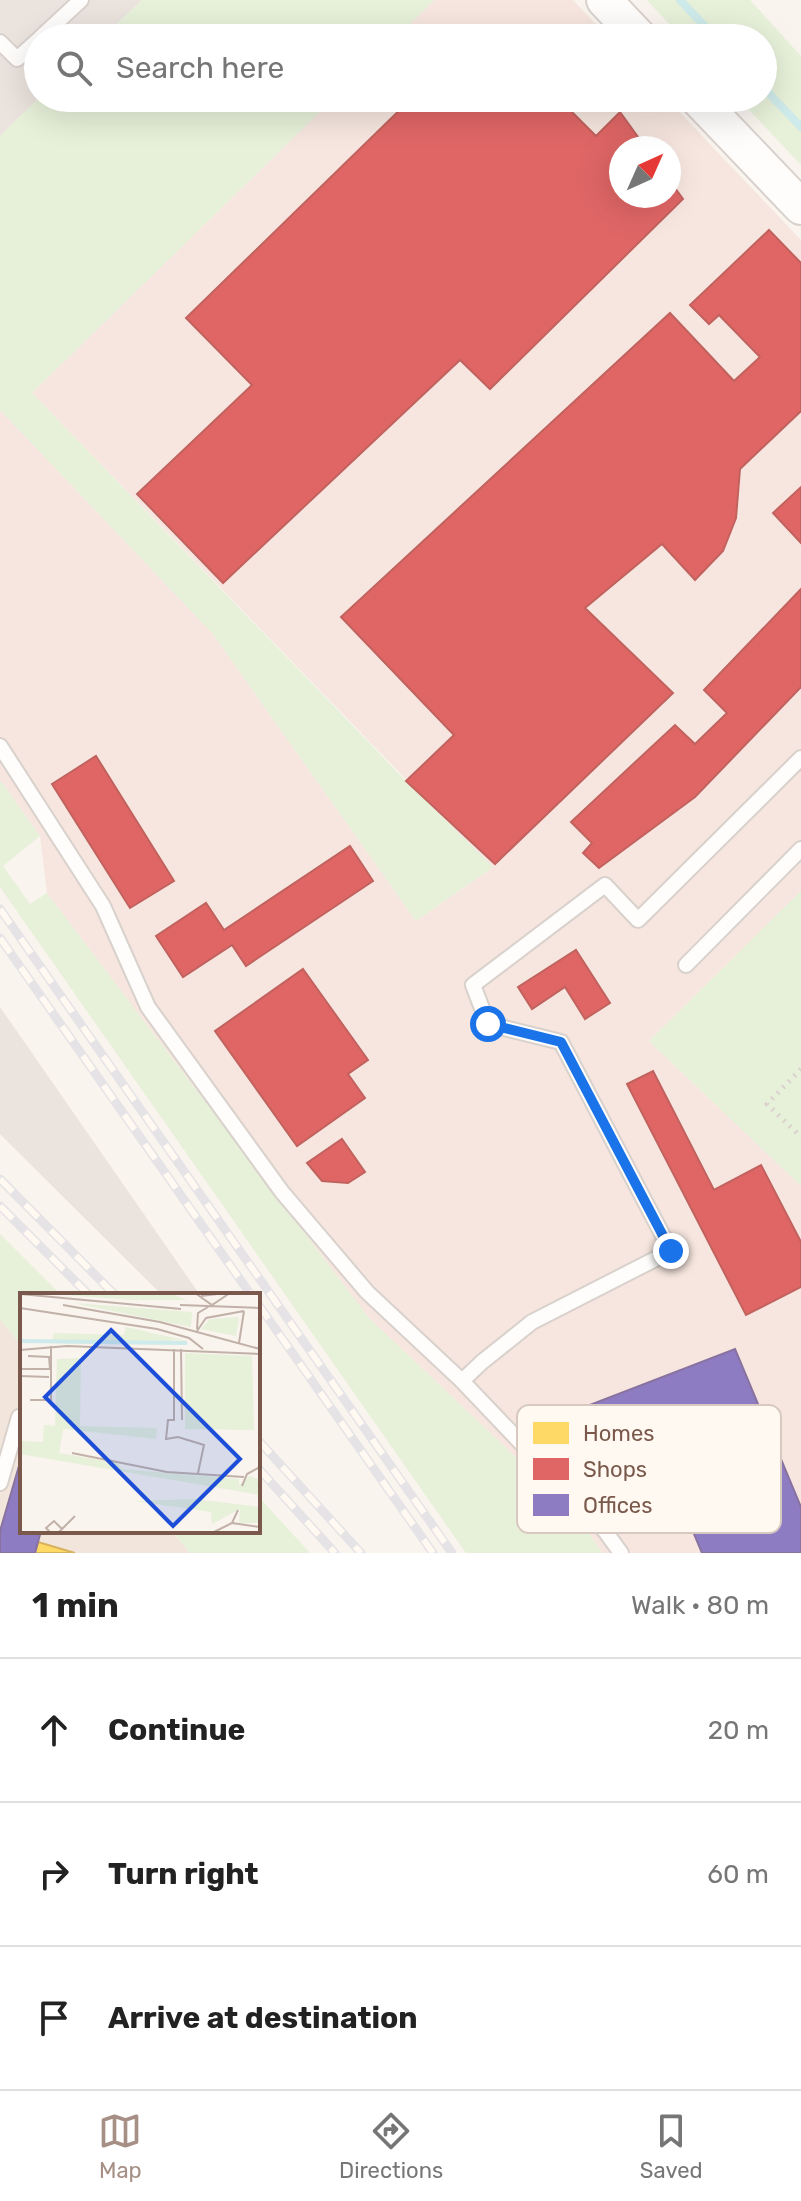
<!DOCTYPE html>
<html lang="en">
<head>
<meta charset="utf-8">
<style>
	:root { --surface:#fff; --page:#f6f6f6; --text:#222; --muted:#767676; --line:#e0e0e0; --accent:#a68f85 }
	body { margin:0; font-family:Rubik,sans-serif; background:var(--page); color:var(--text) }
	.compass { position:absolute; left:609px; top:136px; width:72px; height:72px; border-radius:50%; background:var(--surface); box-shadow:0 8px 32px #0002; rotate:45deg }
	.stop { position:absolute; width:24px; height:24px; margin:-18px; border:6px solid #1a73e8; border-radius:50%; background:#fff }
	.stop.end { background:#1a73e8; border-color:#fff; box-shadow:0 2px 8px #0008 }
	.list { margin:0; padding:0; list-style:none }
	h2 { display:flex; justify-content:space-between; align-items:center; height:104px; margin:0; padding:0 32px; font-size:34px }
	h2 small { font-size:26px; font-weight:400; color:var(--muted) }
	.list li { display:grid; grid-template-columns:52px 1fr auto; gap:24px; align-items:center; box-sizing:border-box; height:144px; padding:0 32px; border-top:2px solid var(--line) }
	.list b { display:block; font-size:30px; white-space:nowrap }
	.list em { font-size:26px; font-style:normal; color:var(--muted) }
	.icon { flex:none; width:44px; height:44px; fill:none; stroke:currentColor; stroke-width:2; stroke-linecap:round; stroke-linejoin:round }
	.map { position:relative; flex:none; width:801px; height:1553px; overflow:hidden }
	.search { position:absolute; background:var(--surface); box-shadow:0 8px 32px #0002; left:24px; right:24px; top:24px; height:88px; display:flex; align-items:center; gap:20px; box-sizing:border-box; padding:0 28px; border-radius:44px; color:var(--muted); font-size:30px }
	.sheet { height:536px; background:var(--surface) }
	nav { display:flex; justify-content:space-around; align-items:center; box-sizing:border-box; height:112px; border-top:2px solid var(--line); background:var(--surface); font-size:22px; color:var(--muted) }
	nav a { display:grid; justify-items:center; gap:4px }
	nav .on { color:var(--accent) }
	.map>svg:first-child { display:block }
	.residential { fill:#f2e6dc }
	.commercial { fill:#f6e6df; fill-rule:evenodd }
	.industrial { fill:#ebe3dd }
	.green { fill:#e7f0d9 }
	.homes { fill:#ffd966; stroke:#d7b35e; stroke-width:2 }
	.shops { fill:#e06666; stroke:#c1625e; stroke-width:2 }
	.offices { fill:#8e7cc3; stroke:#88729f; stroke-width:2 }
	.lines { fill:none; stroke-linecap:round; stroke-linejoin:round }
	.stream { stroke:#cfeaea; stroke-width:8 }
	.service-casing { stroke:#d9d1cc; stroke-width:18 }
	.tertiary-casing { stroke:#d9d1cc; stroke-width:38 }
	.path { stroke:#dbd2ce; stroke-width:5; stroke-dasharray:2 6; stroke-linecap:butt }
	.service { stroke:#fefdfc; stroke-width:14 }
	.tertiary { stroke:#fefdfc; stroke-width:34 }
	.rail-casing { stroke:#e5e3e6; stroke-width:9 }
	.rail { stroke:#fff9f1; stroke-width:6; stroke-dasharray:18; stroke-linecap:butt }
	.route { stroke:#1a73e8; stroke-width:10 }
	.inset-river { fill:none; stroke:#cfeaea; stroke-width:4 }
	.inset-road { fill:none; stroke:#c2b1a8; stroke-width:2 }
	.view { fill:#1d4ed8; fill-opacity:0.15; stroke:#1d4ed8; stroke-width:4 }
	.inset-edge { fill:none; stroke:#7a594c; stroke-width:4 }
	.key { fill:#fff9f1; stroke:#d7c9c0; stroke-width:2 }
	.key-label { font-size:22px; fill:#7a594c }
</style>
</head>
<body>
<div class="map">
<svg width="801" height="1553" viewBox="0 0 801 1553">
	<rect width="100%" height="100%" fill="#f9f4ee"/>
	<!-- residential -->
	<polygon class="residential" points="0,1319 22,1346 22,1531 172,1531 190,1553 0,1553"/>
	<!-- commercial -->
	<g class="commercial">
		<polygon points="434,0 573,0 609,38 396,38"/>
		<path d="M334,98H666L801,240V891L649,1041L801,1186V1553H602L577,1515L369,1318L47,893L40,836L0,780V410L212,633L416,921L492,868L32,393ZM621,148H669V196H621Z"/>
	</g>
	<!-- industrial -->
	<g class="industrial">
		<polygon points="0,0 142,0 102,38 38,38 39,98 0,136"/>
		<polygon points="0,1007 200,1295 162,1295 0,1134"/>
	</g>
	<!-- green -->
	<g class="green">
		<polygon points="142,0 434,0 396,38 102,38"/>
		<polygon points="647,0 750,0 801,56 801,165 738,98 763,98 763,38 682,38"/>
		<polygon points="39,98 334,98 32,393 406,781 493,867 416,921 212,633 0,410 0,136"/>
		<polygon points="0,780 40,836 3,866 30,904 47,893 369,1318 577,1515 602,1553 466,1553 0,887"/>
		<polygon points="801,891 801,1186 649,1041"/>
		<polygon points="0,1234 61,1295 22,1295 22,1346 0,1319"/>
		<polygon points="258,1496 310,1553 190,1553 172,1531 258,1531"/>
	</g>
	<!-- homes -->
	<polygon class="homes" points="38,1542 75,1553 35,1553"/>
	<!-- shops -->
	<g class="shops">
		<polygon points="412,98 558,98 596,136 620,112 646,148 621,148 621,196 669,196 669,180 683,199 490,389 460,360 223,583 137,494 252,385 186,318"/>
		<polygon points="769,230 801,263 801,411 740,469 736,518 723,551 695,580 662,544 585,608 673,693 495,864 406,781 454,735 341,617 670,313 734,381 760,357 719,315 709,324 690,305"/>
		<polygon points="801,487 801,543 773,513"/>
		<polygon points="801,589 801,687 695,797 599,868 583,853 592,843 571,822 675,725 695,744 727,713 704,690"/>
		<polygon points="96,756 174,881 130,908 52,784"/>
		<polygon points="350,846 373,881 246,966 232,945 183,977 156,936 206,903 224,930"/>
		<polygon points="576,950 610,1003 585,1019 565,987 532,1009 518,987"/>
		<polygon points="303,969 368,1060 348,1074 365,1098 297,1146 215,1031"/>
		<polygon points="653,1071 714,1190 761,1165 801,1242 801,1287 746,1315 627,1084"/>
		<polygon points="342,1139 365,1172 348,1183 322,1181 307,1163"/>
	</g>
	<!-- offices -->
	<g class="offices">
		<polygon points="735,1349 801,1507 801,1553 702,1553 676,1491 631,1510 587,1406"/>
		<polygon points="21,1459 22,1531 41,1531 35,1553 0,1553 0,1531"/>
	</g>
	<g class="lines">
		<!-- stream -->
		<g class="stream">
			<polyline points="680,0 716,38"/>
			<polyline points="763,87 801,127"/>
		</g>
		<defs>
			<g id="service">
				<polyline points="40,38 81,0"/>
				<polyline points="0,42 17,59 38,40"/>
				<polyline points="0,746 103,906 148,1007 282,1192 367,1292 462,1381 605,1531 621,1553"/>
				<polyline points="686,965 801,849"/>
				<polyline points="462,1381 482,1362 532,1322 671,1251 561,1042 488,1024 473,985 605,885 638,920 801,758"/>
				<polyline points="0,1483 19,1417"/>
			</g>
			<g id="tertiary">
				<polyline points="604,0 640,38"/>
				<polyline points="697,98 801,207"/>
			</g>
		</defs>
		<!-- service casing -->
		<use href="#service" class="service-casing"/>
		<!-- tertiary casing -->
		<use href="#tertiary" class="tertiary-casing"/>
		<!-- path -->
		<polyline class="path" points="801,1069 767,1104 801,1137"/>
		<!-- service -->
		<use href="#service" class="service"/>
		<!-- tertiary -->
		<use href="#tertiary" class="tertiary"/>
		<defs>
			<g id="rail">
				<polyline points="0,909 452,1553"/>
				<polyline points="0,938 251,1295"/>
				<polyline points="0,1179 115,1295"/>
				<polyline points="0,1206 89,1295"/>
				<polyline points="258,1304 433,1553"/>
				<polyline points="258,1440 361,1553"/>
				<polyline points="258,1468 335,1553"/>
			</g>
		</defs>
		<!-- rail casing -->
		<use href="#rail" class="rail-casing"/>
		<!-- rail -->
		<use href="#rail" class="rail"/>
	</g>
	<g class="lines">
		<!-- route -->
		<polyline class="route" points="488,1024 561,1042 671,1251"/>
	</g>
	<!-- overview -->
	<g transform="translate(20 1293)">
		<rect width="240" height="240" fill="#f9f4ee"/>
		<path d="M19,0H149L167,7H112ZM53,10L172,19L171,31V34ZM219,24L216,43L181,36L190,26ZM106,34L168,48L153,47L150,52L32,50L34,40L104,42ZM165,60L232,63L234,137L165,136ZM61,65L60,133L137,135L136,146L43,136L39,160L97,170L102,176L219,186V192L230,183L240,187V202L0,161V148L23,149L24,132L35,133L37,66ZM175,206L240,214V230H219L220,216L192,231L191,219L115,208Z" fill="#e7f0d9"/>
		<path class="inset-river" d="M0,48L167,50"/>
		<path class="inset-road" d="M175,0L192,12L210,0M0,1L161,16M181,3L206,0M43,12L140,29M160,12L240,15M0,15L137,36L169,45L183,56M140,29L240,56M177,36L178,20L188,14M177,38L186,25L224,18M219,50L224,18M154,56V127H148L146,146L158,144L184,152L178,180M161,56L162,127M0,57L47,53L240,61M0,76H30L29,64L8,63M0,83L29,84M10,107H31V53M52,160L147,179L224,184M222,193L227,181L240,174M212,230L240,234M31,240L26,235L34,228L42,236M38,240L55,223M192,240L212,230L218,217"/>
		<path class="view" d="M91,37L220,166L153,233L25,104Z"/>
		<rect width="240" height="240" class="inset-edge"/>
	</g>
	<!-- legend -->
	<rect x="517" y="1405" width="264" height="128" rx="12" class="key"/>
	<rect x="533" y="1422" width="36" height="22" fill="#ffd966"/>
	<rect x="533" y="1458" width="36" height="22" fill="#e06666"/>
	<rect x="533" y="1494" width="36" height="22" fill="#8e7cc3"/>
	<g class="key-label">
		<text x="583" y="1441">Homes</text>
		<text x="583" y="1477">Shops</text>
		<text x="583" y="1513">Offices</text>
	</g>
</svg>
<svg class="compass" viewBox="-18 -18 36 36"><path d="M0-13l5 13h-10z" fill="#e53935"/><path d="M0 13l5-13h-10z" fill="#767676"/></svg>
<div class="stop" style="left:488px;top:1024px"></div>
<div class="stop end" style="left:671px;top:1251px"></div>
<div class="search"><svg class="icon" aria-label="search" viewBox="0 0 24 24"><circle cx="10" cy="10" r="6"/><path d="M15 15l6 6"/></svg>Search here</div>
</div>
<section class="sheet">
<h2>1 min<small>Walk · 80 m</small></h2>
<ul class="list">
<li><svg class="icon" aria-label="ahead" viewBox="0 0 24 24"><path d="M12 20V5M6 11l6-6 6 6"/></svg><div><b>Continue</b></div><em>20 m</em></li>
<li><svg class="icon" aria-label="right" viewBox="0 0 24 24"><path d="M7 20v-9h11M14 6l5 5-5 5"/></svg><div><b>Turn right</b></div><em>60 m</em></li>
<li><svg class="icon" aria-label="arrive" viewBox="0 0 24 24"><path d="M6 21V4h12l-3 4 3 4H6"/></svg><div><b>Arrive at destination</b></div></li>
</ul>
</section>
<nav>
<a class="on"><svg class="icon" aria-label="map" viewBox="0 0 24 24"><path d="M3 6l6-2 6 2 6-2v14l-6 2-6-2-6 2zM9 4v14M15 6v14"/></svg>Map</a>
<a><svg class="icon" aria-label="directions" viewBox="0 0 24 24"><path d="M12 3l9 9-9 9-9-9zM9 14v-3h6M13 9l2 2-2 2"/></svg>Directions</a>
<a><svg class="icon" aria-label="saved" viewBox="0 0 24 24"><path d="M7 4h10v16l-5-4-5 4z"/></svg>Saved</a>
</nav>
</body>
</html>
